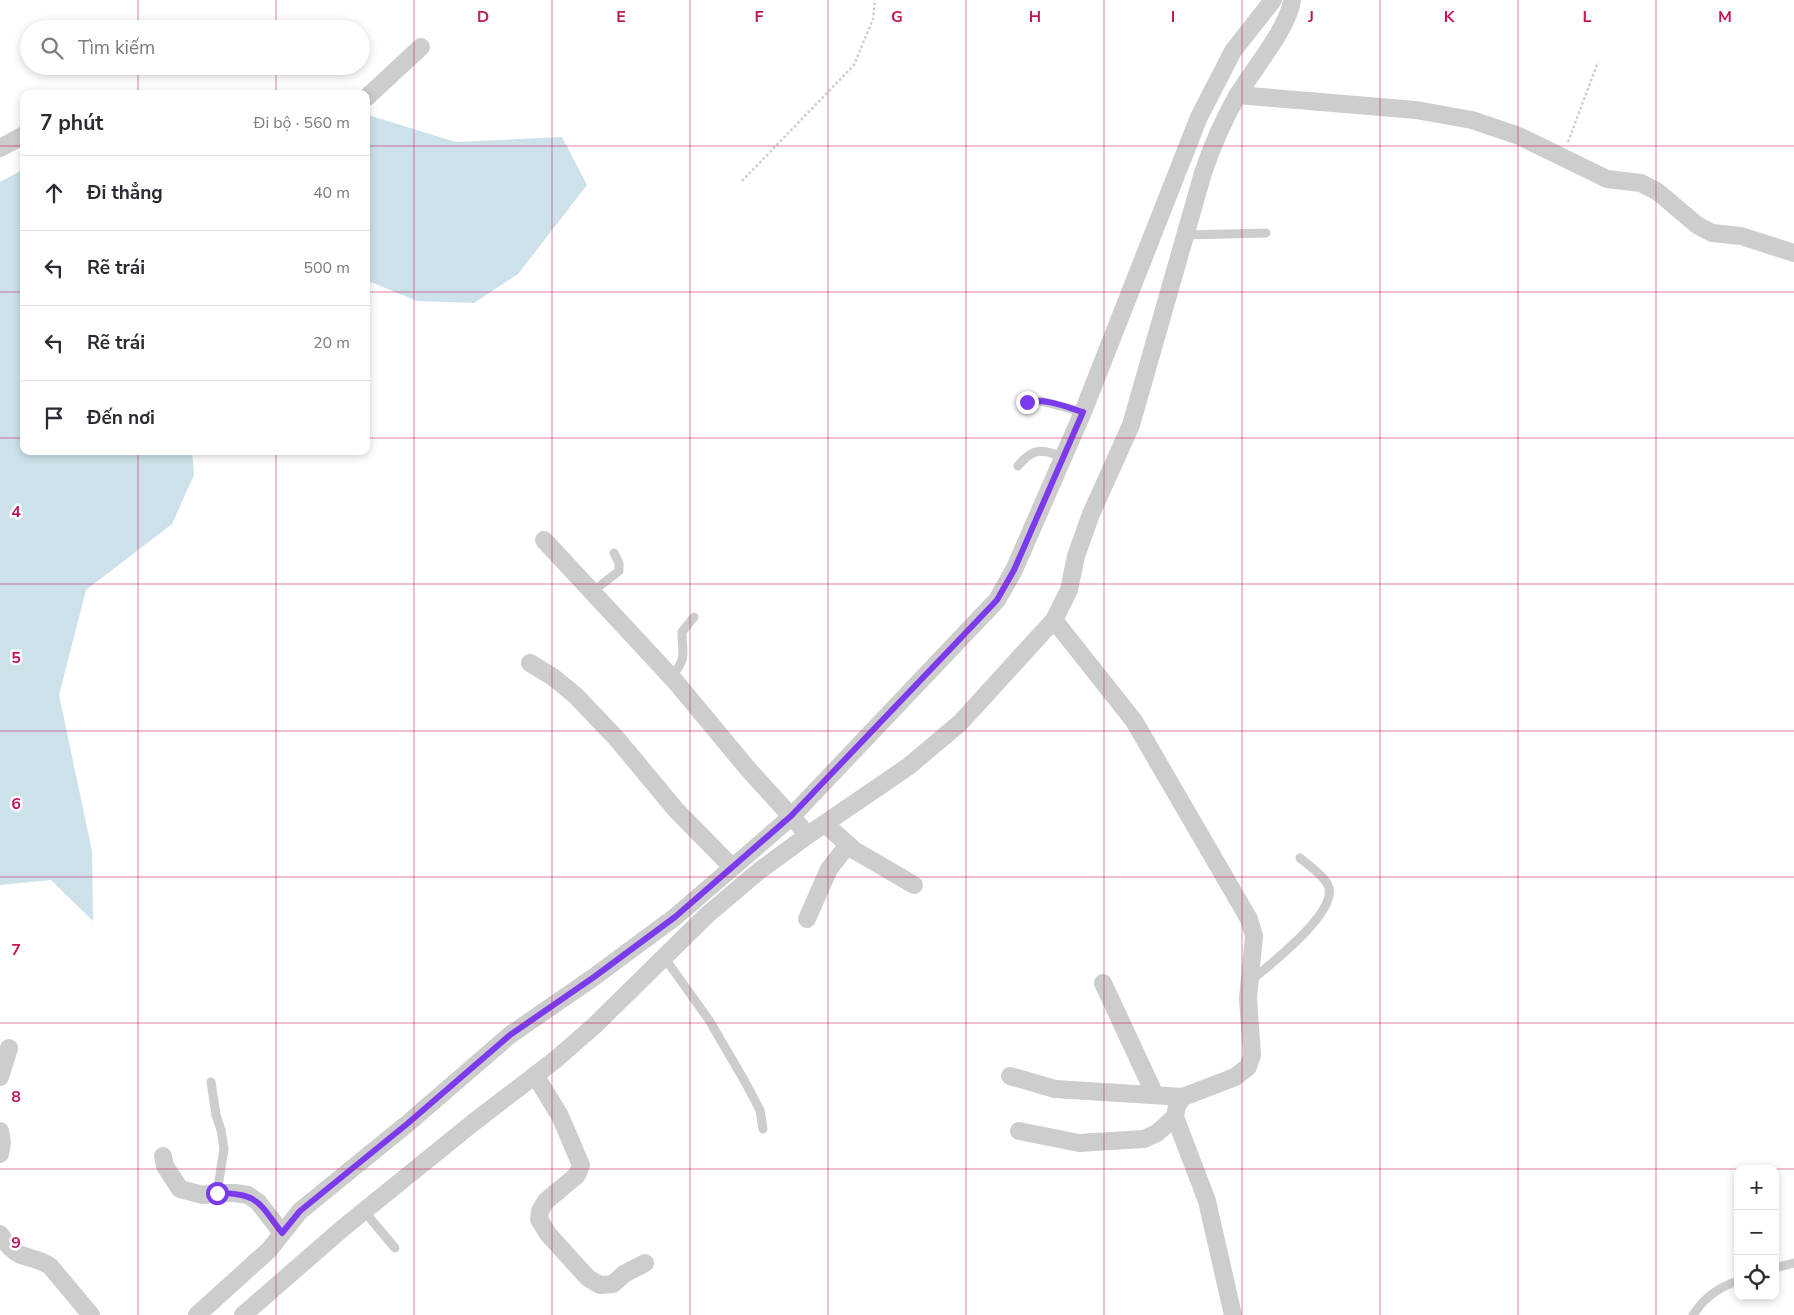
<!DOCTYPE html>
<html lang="vi">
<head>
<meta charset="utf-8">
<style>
	:root { --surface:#fff; --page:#f7f7f7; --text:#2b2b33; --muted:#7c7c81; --line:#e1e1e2 }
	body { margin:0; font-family:"Nunito Sans",sans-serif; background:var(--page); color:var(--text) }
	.controls { position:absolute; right:15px; bottom:15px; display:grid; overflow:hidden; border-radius:10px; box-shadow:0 2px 8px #0003 }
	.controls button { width:45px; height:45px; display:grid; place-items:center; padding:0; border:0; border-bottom:1px solid var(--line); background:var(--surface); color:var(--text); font:25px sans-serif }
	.stop { position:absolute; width:15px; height:15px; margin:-11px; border:4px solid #7c3aed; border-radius:50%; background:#fff }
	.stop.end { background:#7c3aed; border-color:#fff; box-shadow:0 1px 5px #0008 }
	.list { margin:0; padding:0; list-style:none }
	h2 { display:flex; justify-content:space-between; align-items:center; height:65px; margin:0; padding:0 20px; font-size:21px }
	h2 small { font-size:16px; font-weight:400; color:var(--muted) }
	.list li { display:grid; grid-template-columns:32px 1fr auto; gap:15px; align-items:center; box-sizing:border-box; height:75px; padding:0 20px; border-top:1px solid var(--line) }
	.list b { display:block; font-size:19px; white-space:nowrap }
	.list em { font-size:16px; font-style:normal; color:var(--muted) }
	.icon { flex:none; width:28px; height:28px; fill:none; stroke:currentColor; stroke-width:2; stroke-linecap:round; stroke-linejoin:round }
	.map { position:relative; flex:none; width:1794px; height:1315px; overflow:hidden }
	.search { position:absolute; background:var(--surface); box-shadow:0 2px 8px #0003; left:20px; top:20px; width:350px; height:55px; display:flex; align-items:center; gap:12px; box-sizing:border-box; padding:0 18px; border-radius:28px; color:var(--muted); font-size:19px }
	.panel { position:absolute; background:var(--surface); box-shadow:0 2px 8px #0003; left:20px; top:90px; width:350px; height:365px; border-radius:10px }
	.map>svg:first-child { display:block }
	.water { fill:#cce1ea }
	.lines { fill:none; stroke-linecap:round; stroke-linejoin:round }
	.path { stroke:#cdcdcd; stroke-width:2.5; stroke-dasharray:2.5 2.5; stroke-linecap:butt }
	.lane { stroke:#cdcdcd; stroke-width:9 }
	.street { stroke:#cdcdcd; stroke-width:18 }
	.route { stroke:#7c3aed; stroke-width:6 }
	.grid { fill:none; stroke:#c2185b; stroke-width:1; stroke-opacity:0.55 }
	.grid-label { font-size:16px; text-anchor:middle; font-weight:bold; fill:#c2185b; stroke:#fff; stroke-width:5; stroke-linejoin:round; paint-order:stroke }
</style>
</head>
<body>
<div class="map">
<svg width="1794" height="1315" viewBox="0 0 1794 1315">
	<rect width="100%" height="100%" fill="#fff"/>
	<!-- water -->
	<g class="water">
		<polygon points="368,115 456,142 562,137 587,185 518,274 474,303 417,301 366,280 366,116"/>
		<polygon points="24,169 24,451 192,451 194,475 172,524 86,590 59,695 92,851 93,921 51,880 0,885 0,182"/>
	</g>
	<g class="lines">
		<!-- path -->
		<g class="path">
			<polyline points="1568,142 1598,62"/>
			<polyline points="742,181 854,65 873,19 875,0"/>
		</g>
		<!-- lane -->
		<g class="lane">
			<polyline points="1186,235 1266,233"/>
			<polyline points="1027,402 1041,401 1083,412"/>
			<path d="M1018,466C1034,446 1042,450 1064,457"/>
			<polyline points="592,592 619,571 619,563 614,553"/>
			<path d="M671,677C688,657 682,655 682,632L694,617"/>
			<polyline points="664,957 709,1020 744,1080 760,1110 763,1129"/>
			<path d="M1252,980C1270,964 1335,915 1329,888C1327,878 1307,864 1300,858"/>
			<polyline points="211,1082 216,1115 221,1130 224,1149 217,1193"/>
			<polyline points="364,1211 395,1248"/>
			<polyline points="1775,1268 1794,1263"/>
			<path d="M1693,1315C1704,1298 1718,1287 1738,1281"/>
		</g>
		<!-- street -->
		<g class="street">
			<polyline points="1238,95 1416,110 1472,120 1519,136 1607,179 1641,183 1658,192 1697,225 1712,233 1741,236 1794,253"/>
			<polyline points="366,98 421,47"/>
			<polyline points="0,148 24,135"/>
			<polyline points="544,540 675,681 748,769 808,835"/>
			<polyline points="1054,620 1134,721 1249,919 1254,936 1248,998 1252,1055 1248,1067 1235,1077 1183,1097 1177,1106 1175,1117 1207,1201 1233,1315"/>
			<polyline points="530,663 553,677 576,696 617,739 676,810 732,867"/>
			<polyline points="825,824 854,850 914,885"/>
			<polyline points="807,919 829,869 848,845"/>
			<polyline points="1103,983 1155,1095"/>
			<polyline points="535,1075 560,1116 581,1165 577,1175 546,1201 540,1211 539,1219 548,1234 588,1278 600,1285 613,1284 624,1274 645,1263"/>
			<polyline points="1010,1076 1055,1089 1183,1097"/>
			<polyline points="0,1077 9,1048"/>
			<polyline points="0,1131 2,1142 0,1154"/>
			<polyline points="1019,1131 1079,1143 1144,1139 1157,1133 1175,1117"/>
			<polyline points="163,1156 165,1166 180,1189 203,1195 217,1193 235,1193 248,1195 258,1202 282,1233"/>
			<path d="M0,1234C5,1242 11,1250 19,1254C30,1259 40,1259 50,1266L91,1315"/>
			<polyline points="197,1315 269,1250 300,1211 407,1124 510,1035 594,977 675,917 791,817 997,600 1014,570 1083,412 1199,117 1233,51 1273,0"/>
			<path d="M243,1315L343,1228L474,1122L555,1060L594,1026L707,915L759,871L808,835L909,766L960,723L1054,620L1069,590L1076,556L1091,514L1131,425L1203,173C1212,146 1223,121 1237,96C1252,71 1289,27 1292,0"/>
		</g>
	</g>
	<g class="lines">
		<!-- route -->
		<path class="route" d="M217,1193C259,1193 259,1203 282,1233L300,1211L407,1124L510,1035L594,977L675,917L791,816L997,600L1014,570L1083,412C1066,407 1046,398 1027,402"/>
	</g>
	<!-- grid -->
	<path class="grid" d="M138,0V29M276,0V29M414,0V1315M552,0V1315M690,0V1315M828,0V1315M966,0V1315M1104,0V1315M1242,0V1315M1380,0V1315M1518,0V1315M1656,0V1315M138,66V94M276,66V94M0,146H24M366,146H1794M0,292H24M366,292H1794M0,438H24M366,438H1794M138,451V1315M276,451V1315M0,584H1794M0,731H1794M0,877H1794M0,1023H1794M0,1169H1738M1775,1169H1794"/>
	<g class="grid-label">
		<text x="483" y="22">D</text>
		<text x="621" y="22">E</text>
		<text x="759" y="22">F</text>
		<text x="897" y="22">G</text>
		<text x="1035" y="22">H</text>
		<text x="1173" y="22">I</text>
		<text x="1311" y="22">J</text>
		<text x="1449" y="22">K</text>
		<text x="1587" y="22">L</text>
		<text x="1725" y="22">M</text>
		<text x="16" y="517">4</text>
		<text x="16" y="663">5</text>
		<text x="16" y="809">6</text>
		<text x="16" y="955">7</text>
		<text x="16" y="1102">8</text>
		<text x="16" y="1248">9</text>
	</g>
</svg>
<div class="controls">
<button>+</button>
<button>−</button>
<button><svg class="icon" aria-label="locate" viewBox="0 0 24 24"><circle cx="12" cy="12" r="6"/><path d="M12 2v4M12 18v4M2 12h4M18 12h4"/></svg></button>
</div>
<div class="stop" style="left:217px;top:1193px"></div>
<div class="stop end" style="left:1027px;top:402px"></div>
<div class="search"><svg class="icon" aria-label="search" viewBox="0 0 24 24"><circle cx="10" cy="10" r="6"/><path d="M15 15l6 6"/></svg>Tìm kiếm</div>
<section class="panel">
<h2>7 phút<small>Đi bộ · 560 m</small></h2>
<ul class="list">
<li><svg class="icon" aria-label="ahead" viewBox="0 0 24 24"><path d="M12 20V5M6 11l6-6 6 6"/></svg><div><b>Đi thẳng</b></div><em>40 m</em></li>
<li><svg class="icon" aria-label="left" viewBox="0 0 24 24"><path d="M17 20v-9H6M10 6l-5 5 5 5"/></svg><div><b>Rẽ trái</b></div><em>500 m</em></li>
<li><svg class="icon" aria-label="left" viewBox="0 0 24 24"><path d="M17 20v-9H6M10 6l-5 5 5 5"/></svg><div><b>Rẽ trái</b></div><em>20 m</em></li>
<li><svg class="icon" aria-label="arrive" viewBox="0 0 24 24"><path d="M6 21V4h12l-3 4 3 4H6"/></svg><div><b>Đến nơi</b></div></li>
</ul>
</section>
</div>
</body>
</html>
